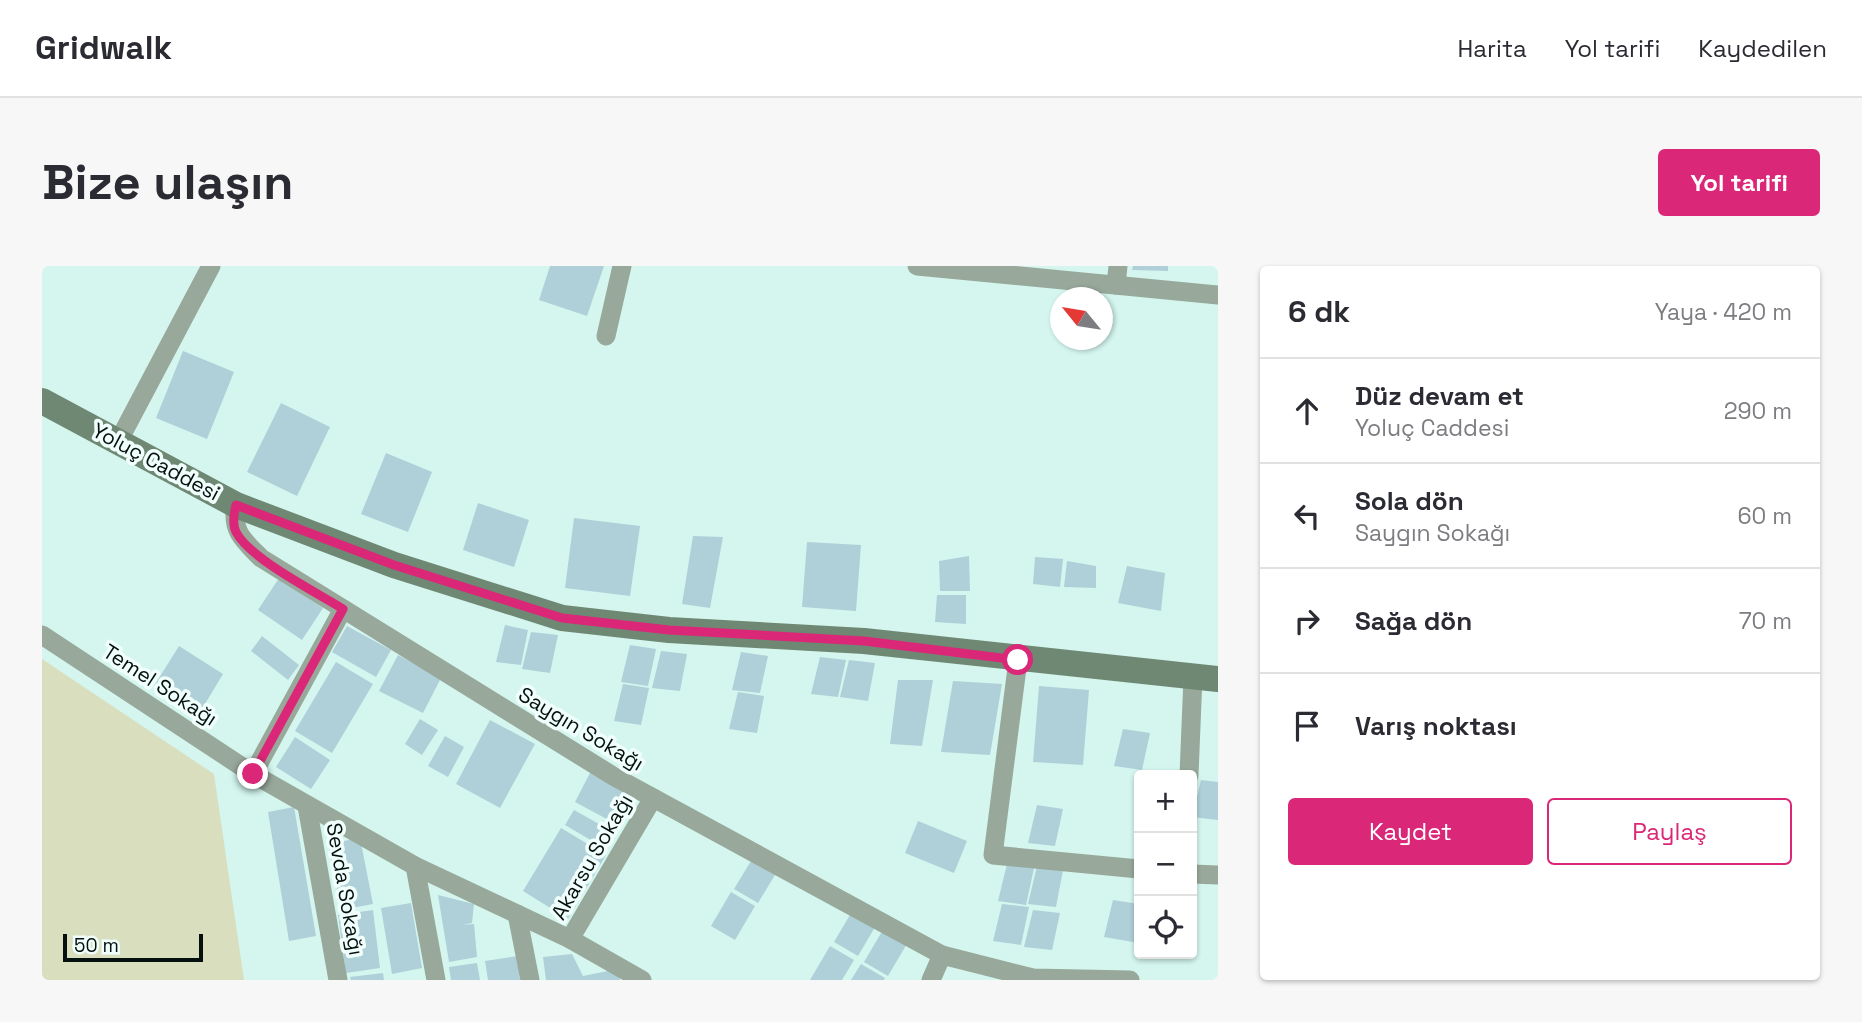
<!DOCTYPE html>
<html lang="tr">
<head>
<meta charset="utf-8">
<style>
	:root { --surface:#fff; --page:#f7f7f7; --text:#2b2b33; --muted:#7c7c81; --line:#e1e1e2; --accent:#db2777 }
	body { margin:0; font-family:"Space Grotesk",sans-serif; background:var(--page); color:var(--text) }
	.controls { position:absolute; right:21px; bottom:21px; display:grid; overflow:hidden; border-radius:7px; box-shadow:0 2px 5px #0004 }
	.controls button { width:63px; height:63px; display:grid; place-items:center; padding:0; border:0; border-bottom:2px solid var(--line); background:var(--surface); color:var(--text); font:35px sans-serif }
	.compass { position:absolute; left:1008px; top:21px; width:63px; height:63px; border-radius:50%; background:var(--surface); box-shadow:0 2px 5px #0004; rotate:300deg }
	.scale { position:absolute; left:21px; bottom:18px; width:140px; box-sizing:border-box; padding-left:7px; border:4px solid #06110f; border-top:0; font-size:19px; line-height:24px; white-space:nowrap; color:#06110f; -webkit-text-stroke:5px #f1fffc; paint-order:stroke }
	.stop { position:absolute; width:21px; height:21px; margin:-16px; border:5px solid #db2777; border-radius:50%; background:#fff }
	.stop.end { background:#db2777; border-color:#fff; box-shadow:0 2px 7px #0008 }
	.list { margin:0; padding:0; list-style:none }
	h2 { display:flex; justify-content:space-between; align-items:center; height:91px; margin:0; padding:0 28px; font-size:30px }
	h2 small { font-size:23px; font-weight:400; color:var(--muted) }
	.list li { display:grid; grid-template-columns:46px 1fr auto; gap:21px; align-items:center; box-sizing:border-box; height:105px; padding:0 28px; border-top:2px solid var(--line) }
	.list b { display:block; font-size:26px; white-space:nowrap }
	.list p { margin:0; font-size:23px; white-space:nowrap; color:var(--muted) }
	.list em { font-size:23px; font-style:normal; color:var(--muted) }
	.actions { display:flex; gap:14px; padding:21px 28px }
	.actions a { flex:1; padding:16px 0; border:2px solid var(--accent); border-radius:7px; text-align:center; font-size:24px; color:var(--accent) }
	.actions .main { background:var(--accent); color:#fff }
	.icon { flex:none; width:38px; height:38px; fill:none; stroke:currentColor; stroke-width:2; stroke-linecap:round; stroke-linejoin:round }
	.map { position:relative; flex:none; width:1176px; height:714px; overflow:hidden; border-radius:7px }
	header { display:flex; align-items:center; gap:42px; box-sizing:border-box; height:98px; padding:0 35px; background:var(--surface); border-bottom:2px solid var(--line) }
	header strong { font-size:33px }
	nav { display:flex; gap:38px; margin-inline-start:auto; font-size:24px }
	.intro { display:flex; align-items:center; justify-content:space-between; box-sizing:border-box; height:168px; padding:0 42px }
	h1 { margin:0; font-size:49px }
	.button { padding:18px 32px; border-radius:7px; background:var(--accent); color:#fff; font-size:24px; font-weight:700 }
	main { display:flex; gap:42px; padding:0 42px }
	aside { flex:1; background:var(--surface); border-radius:7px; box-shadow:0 2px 5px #0004 }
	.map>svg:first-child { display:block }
	.green { fill:#d9debf }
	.building { fill:#afd0d8 }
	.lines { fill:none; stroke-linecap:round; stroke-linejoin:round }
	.street { stroke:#98a99b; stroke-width:19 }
	.secondary { stroke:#6f8873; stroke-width:26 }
	.route { stroke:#db2777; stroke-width:9 }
	.labels { text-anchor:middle; stroke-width:7; stroke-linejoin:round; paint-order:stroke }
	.street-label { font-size:21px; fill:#06110f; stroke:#f1fffc }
</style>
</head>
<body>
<header>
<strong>Gridwalk</strong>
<nav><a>Harita</a><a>Yol tarifi</a><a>Kaydedilen</a></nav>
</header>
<div class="intro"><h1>Bize ulaşın</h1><a class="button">Yol tarifi</a></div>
<main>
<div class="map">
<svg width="1176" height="714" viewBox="0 0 1176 714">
	<rect width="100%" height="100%" fill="#d4f6ef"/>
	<!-- green -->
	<polygon class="green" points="0,393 172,508 202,714 0,714"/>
	<!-- building -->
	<g class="building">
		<polygon points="508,0 562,0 545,50 497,34"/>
		<polygon points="1091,0 1126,0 1126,5 1090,4"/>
		<polygon points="141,85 192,106 165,173 114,152"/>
		<polygon points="239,137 288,161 255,230 205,206"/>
		<polygon points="344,187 390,206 366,266 319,248"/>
		<polygon points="436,237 487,254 472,301 421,284"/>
		<polygon points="532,252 598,260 588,330 523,322"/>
		<polygon points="651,270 681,271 668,342 640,338"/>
		<polygon points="765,276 819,279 814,345 760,341"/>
		<polygon points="927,290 928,325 898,325 897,295"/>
		<polygon points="993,291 1021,293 1018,321 991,318"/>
		<polygon points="1025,295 1054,300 1054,322 1022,321"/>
		<polygon points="1085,300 1123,307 1119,345 1076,337"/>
		<polygon points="237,312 281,342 260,374 216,344"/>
		<polygon points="895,329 924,329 924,358 893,356"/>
		<polygon points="463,359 486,364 479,399 454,396"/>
		<polygon points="305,360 349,384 334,411 290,386"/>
		<polygon points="489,366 516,369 508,407 480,403"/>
		<polygon points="220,370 257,399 246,414 209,385"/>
		<polygon points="588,379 614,383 606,420 579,416"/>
		<polygon points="137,380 181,408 157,448 112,420"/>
		<polygon points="619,385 645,388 638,425 610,422"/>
		<polygon points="699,386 726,390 718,427 690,424"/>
		<polygon points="356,389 399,412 381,447 337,425"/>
		<polygon points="778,391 804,394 796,431 769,428"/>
		<polygon points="807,394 833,397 826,435 798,431"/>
		<polygon points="294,396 331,418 290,487 253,465"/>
		<polygon points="856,414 891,414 880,480 848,478"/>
		<polygon points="911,415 960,418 948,489 899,486"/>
		<polygon points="581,418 607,422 599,459 572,455"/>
		<polygon points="997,420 1047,424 1041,499 991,496"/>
		<polygon points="696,426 722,430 715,467 687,463"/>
		<polygon points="378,453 396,464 380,489 363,478"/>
		<polygon points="448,454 493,478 458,542 414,518"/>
		<polygon points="1081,463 1108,467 1100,504 1072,500"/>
		<polygon points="403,470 422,481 406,511 386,500"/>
		<polygon points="253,471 288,494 269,523 234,501"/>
		<polygon points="549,505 592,529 576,559 533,536"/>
		<polygon points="1159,514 1176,516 1176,554 1150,551"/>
		<polygon points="995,539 1021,543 1013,580 986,577"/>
		<polygon points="252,541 274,670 247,675 226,546"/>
		<polygon points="532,544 566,563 557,579 523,559"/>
		<polygon points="876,555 925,575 912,607 863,587"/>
		<polygon points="519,562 564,589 526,653 481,625"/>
		<polygon points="318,572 331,638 299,644 286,578"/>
		<polygon points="712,590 736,604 716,637 692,623"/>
		<polygon points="965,598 992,602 984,639 956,635"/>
		<polygon points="995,600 1021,604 1014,641 986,638"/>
		<polygon points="689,626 713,640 693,674 669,660"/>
		<polygon points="396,629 432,638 430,657 420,659 432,658 435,691 407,696"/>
		<polygon points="1071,634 1097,638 1097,677 1062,671"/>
		<polygon points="369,637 380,702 350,708 339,642"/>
		<polygon points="960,638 987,641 979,679 951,675"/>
		<polygon points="812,642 836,656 816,690 792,676"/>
		<polygon points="331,644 338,702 304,707 296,649"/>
		<polygon points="991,644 1018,647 1010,684 982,681"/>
		<polygon points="842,662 866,676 846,710 822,696"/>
		<polygon points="788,680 812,694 800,714 768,714"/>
		<polygon points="530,688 541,710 576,703 578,714 504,714 501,691"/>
		<polygon points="476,690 478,714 446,714 443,695"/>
		<polygon points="435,697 438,714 409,714 407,701"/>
		<polygon points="819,698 843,712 842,714 809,714"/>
		<polygon points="341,707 342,714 309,714 308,711"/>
	</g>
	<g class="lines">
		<!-- street -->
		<g class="street">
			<polyline points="875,0 1176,29"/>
			<polyline points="1074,19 1076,0"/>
			<polyline points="564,70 580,0"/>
			<polyline points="76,176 169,0"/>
			<path d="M194,239C189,265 202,275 219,292L571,510L900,689L991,712L1088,714"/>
			<polyline points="301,343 211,508 373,600 528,673 600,714"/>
			<polyline points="0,369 211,508"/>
			<polyline points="976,394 951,589 1097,603"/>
			<polyline points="1147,509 1151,411"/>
			<polyline points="265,540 296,714"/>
			<polyline points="373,600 394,714"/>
			<polyline points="1150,608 1176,609"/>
			<polyline points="475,648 488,714"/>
			<polyline points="528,673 611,532"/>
			<polyline points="889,714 900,689"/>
		</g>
		<!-- secondary -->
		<polyline class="secondary" points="0,135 194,239 352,299 520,352 627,364 822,375 1176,413"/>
	</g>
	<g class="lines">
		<!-- route -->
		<path class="route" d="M211,508L301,343C274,326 208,293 194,266C190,258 192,247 194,239L352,299L520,352L627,364L822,375L976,394"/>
	</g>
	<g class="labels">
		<!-- street labels -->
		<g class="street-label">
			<text transform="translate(114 196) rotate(28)" y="7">Yoluç Caddesi</text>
			<text transform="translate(118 419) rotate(33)" y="7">Temel Sokağı</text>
			<text transform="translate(539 463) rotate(31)" y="7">Saygın Sokağı</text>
			<text transform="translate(550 591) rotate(-60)" y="7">Akarsu Sokağı</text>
			<text transform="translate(303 623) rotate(80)" y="7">Sevda Sokağı</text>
		</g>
	</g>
</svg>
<div class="controls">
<button>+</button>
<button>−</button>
<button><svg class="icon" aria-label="locate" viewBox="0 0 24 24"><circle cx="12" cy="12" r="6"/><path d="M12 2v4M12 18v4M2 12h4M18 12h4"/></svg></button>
</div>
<svg class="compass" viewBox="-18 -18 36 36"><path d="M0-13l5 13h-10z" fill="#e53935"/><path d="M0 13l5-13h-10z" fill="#7c7c81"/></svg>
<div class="scale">50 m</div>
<div class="stop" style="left:976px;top:394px"></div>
<div class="stop end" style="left:211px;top:508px"></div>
</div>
<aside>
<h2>6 dk<small>Yaya · 420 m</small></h2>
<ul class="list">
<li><svg class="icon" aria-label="ahead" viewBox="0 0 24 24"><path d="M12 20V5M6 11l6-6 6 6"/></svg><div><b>Düz devam et</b><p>Yoluç Caddesi</p></div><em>290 m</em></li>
<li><svg class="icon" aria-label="left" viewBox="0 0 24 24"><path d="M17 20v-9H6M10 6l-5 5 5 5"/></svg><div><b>Sola dön</b><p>Saygın Sokağı</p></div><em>60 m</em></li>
<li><svg class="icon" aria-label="right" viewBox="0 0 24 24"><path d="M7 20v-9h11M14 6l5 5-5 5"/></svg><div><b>Sağa dön</b></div><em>70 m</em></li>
<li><svg class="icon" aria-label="arrive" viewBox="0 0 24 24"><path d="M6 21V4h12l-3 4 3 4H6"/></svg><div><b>Varış noktası</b></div></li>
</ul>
<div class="actions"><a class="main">Kaydet</a><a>Paylaş</a></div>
</aside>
</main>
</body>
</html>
